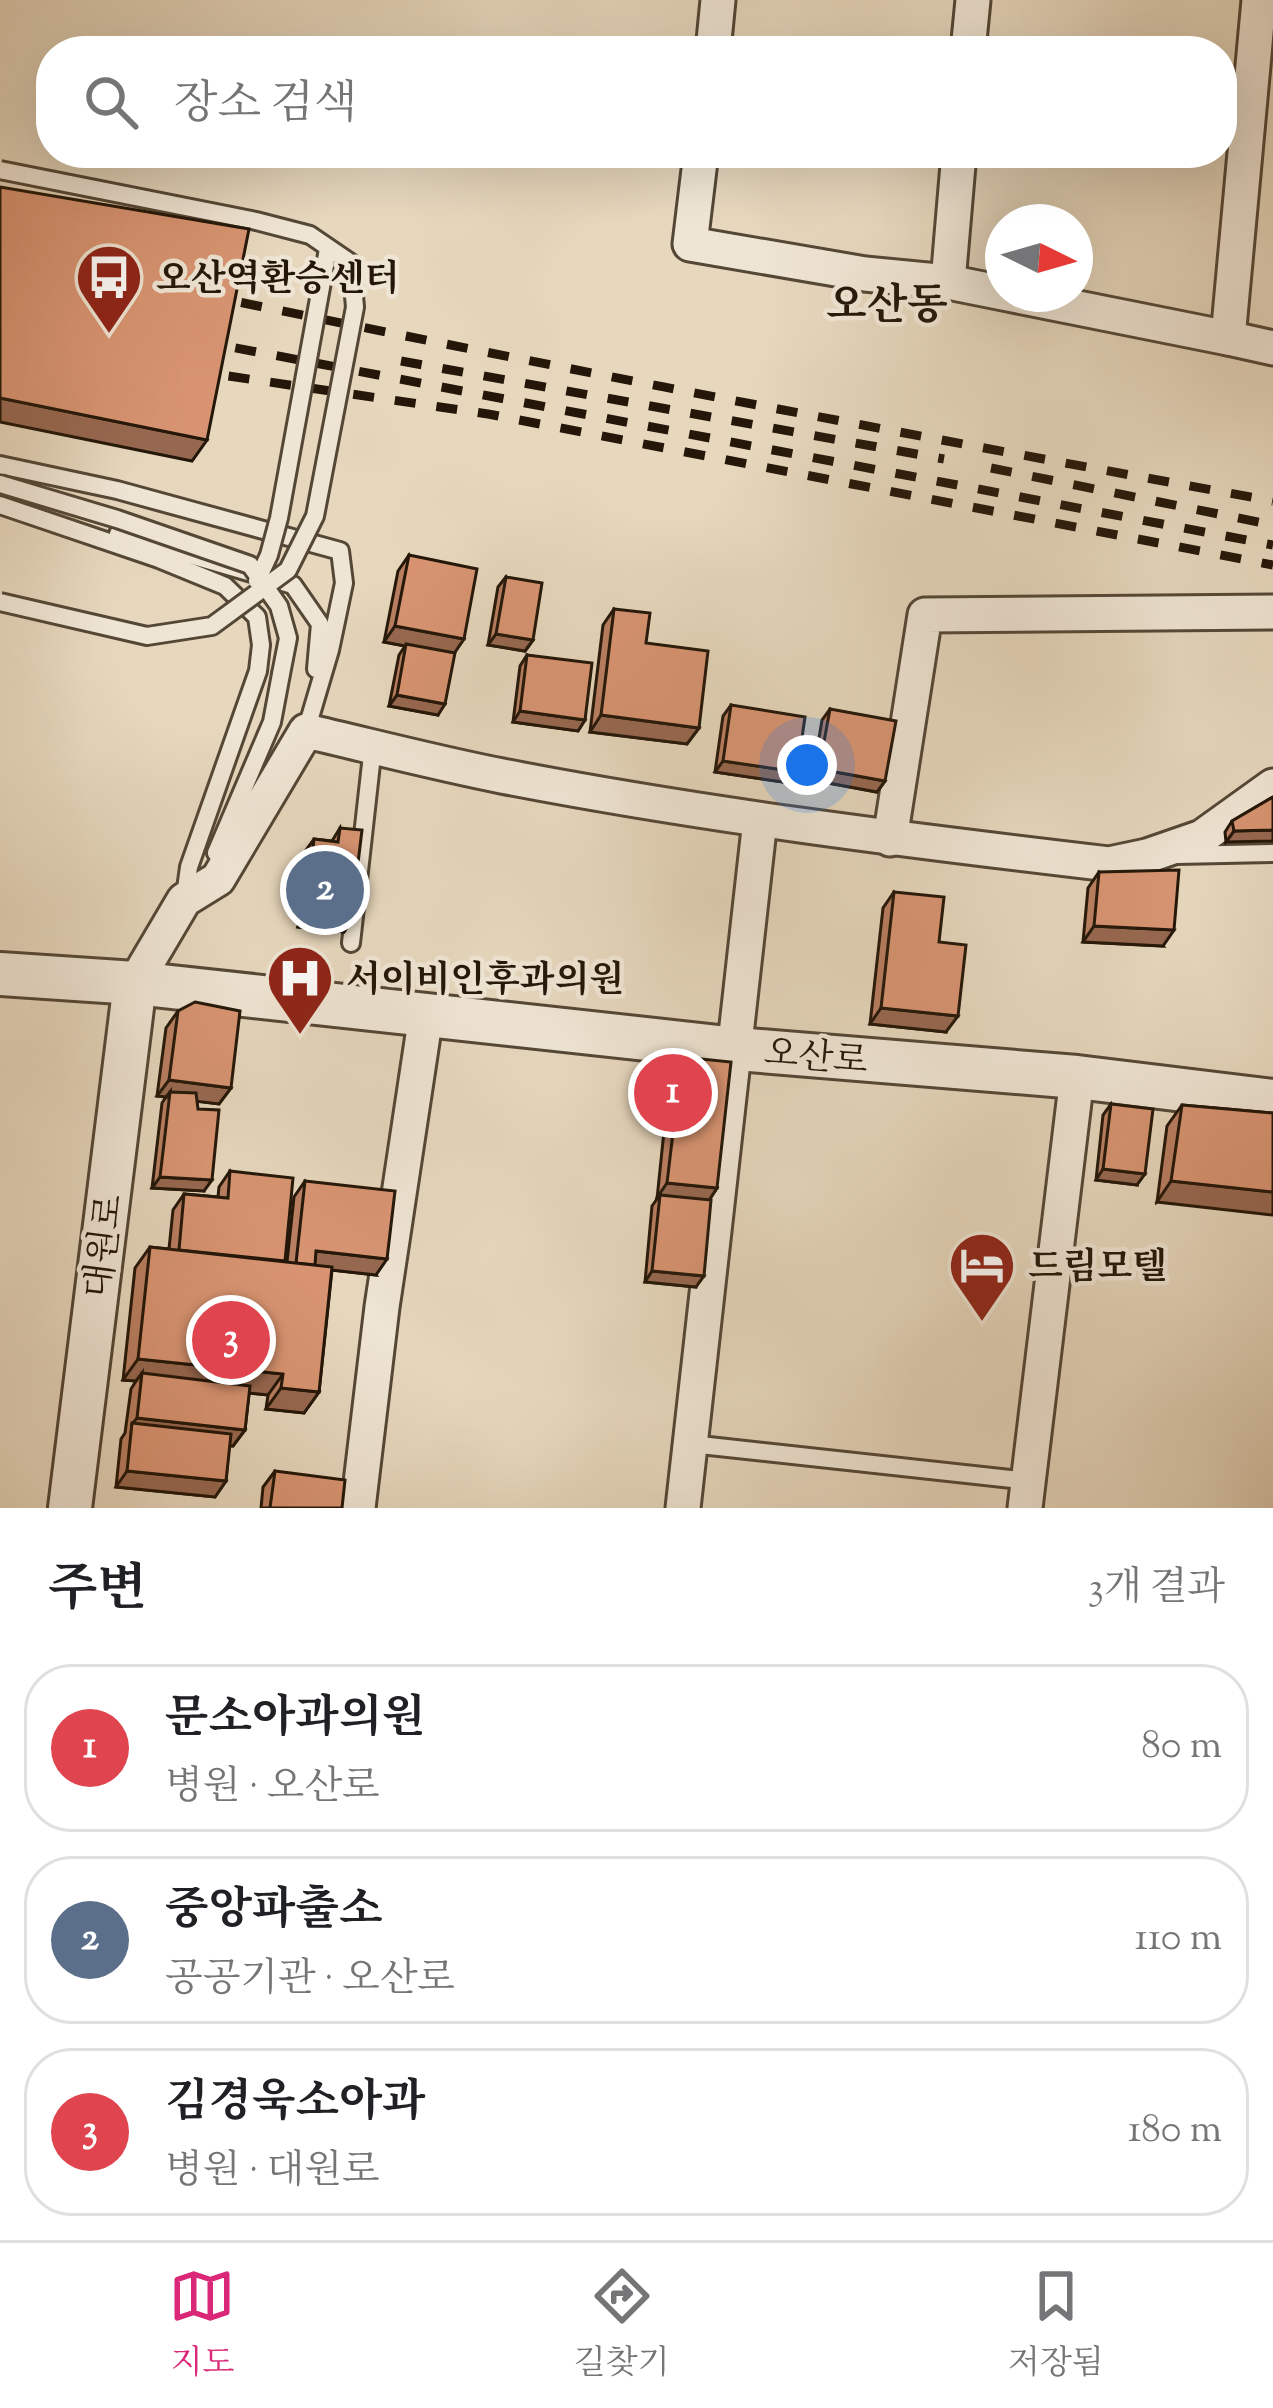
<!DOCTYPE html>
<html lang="ko">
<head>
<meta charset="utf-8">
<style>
	:root { --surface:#fff; --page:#f6f6f6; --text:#202124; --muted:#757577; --line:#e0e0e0; --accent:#db2777 }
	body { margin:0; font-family:"Sorts Mill Goudy","Noto Serif KR",serif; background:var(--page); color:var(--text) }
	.compass { position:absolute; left:985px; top:204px; width:108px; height:108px; border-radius:50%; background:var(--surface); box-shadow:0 12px 48px #0002; rotate:95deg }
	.you { position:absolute; left:807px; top:765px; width:42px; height:42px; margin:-30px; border:9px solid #fff; border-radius:50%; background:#1a73e8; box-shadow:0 0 0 18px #1a73e833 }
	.badge { display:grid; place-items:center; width:78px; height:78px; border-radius:50%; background:var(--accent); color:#fff; font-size:39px; font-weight:700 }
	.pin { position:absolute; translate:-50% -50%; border:6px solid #fff; box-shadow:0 3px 12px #0006 }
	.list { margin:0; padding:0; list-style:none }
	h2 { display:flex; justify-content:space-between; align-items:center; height:156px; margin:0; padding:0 48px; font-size:51px }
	h2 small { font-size:39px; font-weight:400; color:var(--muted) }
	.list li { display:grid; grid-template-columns:78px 1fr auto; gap:36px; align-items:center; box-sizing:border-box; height:168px; margin:0 24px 24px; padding:0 24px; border:3px solid var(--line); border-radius:48px }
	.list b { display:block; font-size:45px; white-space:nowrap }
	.list p { margin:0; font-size:39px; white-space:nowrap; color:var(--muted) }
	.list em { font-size:39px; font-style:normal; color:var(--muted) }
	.icon { flex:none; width:66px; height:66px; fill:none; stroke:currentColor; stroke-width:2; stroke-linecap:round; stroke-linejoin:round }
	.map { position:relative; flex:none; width:1273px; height:1508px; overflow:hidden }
	.search { position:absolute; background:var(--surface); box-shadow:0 12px 48px #0002; left:36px; right:36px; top:36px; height:132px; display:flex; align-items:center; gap:30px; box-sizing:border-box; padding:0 42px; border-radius:48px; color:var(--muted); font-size:45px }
	.sheet { height:732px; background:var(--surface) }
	nav { display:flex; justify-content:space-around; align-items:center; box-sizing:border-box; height:168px; border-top:3px solid var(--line); background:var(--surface); font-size:33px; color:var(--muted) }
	nav a { display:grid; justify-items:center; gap:6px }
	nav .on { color:var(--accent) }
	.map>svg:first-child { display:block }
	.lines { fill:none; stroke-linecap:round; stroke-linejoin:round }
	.service-casing { stroke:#544736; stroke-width:22 }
	.minor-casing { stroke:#544736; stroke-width:39 }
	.tertiary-casing { stroke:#544736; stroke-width:48 }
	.service { stroke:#efe5d4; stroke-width:16 }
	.minor { stroke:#efe5d4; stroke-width:33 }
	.tertiary { stroke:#efe5d4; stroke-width:42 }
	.rail { stroke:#241709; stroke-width:9; stroke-dasharray:21 21; stroke-linecap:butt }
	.service-bridge-casing { stroke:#544736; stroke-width:22; stroke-linecap:butt }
	.service-bridge { stroke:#efe5d4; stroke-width:16 }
	.wall { fill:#ba7f62; stroke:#241709; stroke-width:3 }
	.shaded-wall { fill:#976850; stroke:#241709; stroke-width:3 }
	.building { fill:#d89472; stroke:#241709; stroke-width:3 }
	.labels { text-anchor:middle; stroke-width:9; stroke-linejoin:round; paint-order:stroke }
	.poi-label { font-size:36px; font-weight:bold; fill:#241709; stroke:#efe5d4; text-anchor:start }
	.street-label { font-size:36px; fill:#241709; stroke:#efe5d4 }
	.quarter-label { font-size:42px; font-weight:bold; fill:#241709; stroke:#efe5d4 }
</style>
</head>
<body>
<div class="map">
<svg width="1273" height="1508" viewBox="0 0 1273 1508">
	<rect width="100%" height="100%" fill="#e6d7bd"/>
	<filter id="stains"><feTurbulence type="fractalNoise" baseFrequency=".00167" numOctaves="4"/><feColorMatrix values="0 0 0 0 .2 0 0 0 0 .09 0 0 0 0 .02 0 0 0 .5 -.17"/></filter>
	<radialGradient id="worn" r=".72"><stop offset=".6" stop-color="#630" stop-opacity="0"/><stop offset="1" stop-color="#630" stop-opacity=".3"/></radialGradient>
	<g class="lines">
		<defs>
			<g id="service">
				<polyline points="0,465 117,490 340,551 344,583 330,650 306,731"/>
				<polyline points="0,505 159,559 225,586 257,617 261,645 258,671 189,867 185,896"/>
				<polyline points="118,534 293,585 320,624 316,669"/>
				<polyline points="216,853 272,722 281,674"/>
				<polyline points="1177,855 1273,853"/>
				<polyline points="351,943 373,746"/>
				<polyline points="691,1444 1029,1481"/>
			</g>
			<g id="minor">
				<polyline points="713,51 718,0"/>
				<polyline points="968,51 973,0"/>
				<polyline points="701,153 690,244 865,274 948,282 1003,293"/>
				<polyline points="948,282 959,153"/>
				<polyline points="1008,294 1228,338 1259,0"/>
				<polyline points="1228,338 1273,348"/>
				<polyline points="890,839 925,615 1273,612"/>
				<path d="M135,983L184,900L218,879L306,731C371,746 436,763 502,776C703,815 905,840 1109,864L1147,856L1202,837L1273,786"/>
				<polyline points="358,1508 382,1307 426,1015"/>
				<polyline points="683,1508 760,820"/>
				<polyline points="1025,1508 1077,1077"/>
			</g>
			<g id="tertiary">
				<polyline points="0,974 135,983 737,1049 1077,1077 1273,1101"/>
				<polyline points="70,1508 135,983"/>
			</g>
		</defs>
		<!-- service casing -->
		<use href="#service" class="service-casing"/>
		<!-- minor casing -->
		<use href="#minor" class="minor-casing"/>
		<!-- tertiary casing -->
		<use href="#tertiary" class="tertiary-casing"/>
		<!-- service -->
		<use href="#service" class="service"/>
		<!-- minor -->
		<use href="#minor" class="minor"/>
		<!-- tertiary -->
		<use href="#tertiary" class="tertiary"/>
		<!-- rail -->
		<g class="rail">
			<path d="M200,294C557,368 914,436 1273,501"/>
			<polyline points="194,340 1273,545"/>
			<polyline points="401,361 944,459"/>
			<polyline points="187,370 488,414 1273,565"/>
			<polyline points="991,468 1273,525"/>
		</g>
		<defs>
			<g id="service-bridge">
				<polyline points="0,170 256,221 310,235 351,263 355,307 315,516 288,570 212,626 147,636 0,602"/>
				<polyline points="0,484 117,519 250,565 279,606 288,638 281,674"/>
				<polyline points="257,581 269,555 279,518 328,249"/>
			</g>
		</defs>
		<!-- service-bridge casing -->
		<use href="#service-bridge" class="service-bridge-casing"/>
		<!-- service-bridge -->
		<use href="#service-bridge" class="service-bridge"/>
	</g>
	<!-- wall -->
	<g class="wall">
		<polygon points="409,555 454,653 438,715 389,706 399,655 405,646 384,642 398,571"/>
		<polygon points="506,577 533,640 525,651 488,645 498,587"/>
		<polygon points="614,609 646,643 699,728 687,744 590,732 603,625"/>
		<polygon points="527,655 585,720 578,731 513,722 520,666"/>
		<polygon points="731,705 797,772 789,783 715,772 723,716"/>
		<polygon points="830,709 885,781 877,792 812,780 822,720"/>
		<polygon points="1273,797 1226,842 1225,832 1232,821"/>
		<polygon points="340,828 351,921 344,932 298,927 306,850 314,839 332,841"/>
		<polygon points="1099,872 1163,946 1083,942 1088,888"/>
		<polygon points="894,892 939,942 946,1032 870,1024 883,908"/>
		<polygon points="178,1011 231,1088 219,1104 197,1101 204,1191 152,1188 162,1103 166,1097 157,1096 166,1028"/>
		<polygon points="682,1057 717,1188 709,1200 696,1287 645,1282 652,1206 657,1199 670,1073"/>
		<polygon points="1111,1104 1137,1185 1096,1180 1103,1115"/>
		<polygon points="1182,1105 1273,1113 1157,1202 1167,1126"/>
		<polygon points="230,1171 285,1262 287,1262 294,1197 305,1181 376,1275 332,1270 319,1392 304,1413 266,1409 268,1395 249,1393 245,1430 233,1446 229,1446 226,1481 215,1497 116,1487 121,1439 125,1433 131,1389 136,1381 123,1380 135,1268 150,1247 169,1249 173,1210 184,1194 218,1197 219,1187"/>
		<polygon points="275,1471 342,1508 261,1508 263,1487"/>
	</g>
	<!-- shaded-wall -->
	<g class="shaded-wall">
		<polygon points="0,398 207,440 192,461 0,422"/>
		<polygon points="395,626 464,639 453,655 384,642"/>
		<polygon points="496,634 533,640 525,651 488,645"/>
		<polygon points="397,695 445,704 438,715 389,706"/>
		<polygon points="520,711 585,720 578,731 513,722"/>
		<polygon points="601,715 699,728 687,744 590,732"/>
		<polygon points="723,761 797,772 789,783 715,772"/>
		<polygon points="819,769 885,781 877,792 812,780"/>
		<polygon points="1273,830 1273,841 1226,842 1234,831"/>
		<polygon points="305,916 351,921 344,932 298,927"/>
		<polygon points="1094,926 1174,930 1163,946 1083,942"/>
		<polygon points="881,1008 958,1016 946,1032 870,1024"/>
		<polygon points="169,1080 231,1088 219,1104 169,1098 170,1092 166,1097 157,1096"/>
		<polygon points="1103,1169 1145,1174 1137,1185 1096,1180"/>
		<polygon points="160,1177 212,1180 204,1191 152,1188"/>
		<polygon points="1171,1181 1273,1192 1273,1215 1157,1202"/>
		<polygon points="667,1183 717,1188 706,1205 660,1195 656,1199"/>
		<polygon points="316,1251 387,1259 376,1275 313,1268"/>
		<polygon points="652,1271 704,1276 696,1287 645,1282"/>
		<polygon points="138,1359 283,1374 268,1395 141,1382 142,1373 136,1381 123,1380"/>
		<polygon points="281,1388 319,1392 304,1413 266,1409"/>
		<polygon points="137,1418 245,1430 233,1446 131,1435 132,1424"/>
		<polygon points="127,1471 226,1481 215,1497 116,1487"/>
	</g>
	<!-- building -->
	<g class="building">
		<polygon points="0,187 249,229 207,440 0,398"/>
		<polygon points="409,555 477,569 464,639 395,626"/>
		<polygon points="506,577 542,583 533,640 496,634"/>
		<polygon points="614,609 650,613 646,643 708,651 699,728 601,715"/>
		<polygon points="406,644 455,653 445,704 397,695"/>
		<polygon points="527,655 592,663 585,720 520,711"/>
		<polygon points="731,705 805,717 797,772 723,761"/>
		<polygon points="830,709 896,721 885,781 819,769"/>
		<polygon points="1273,797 1273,830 1234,831 1232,821"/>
		<polygon points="340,828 362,830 351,921 305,916 314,839 338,842"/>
		<polygon points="1179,870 1174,930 1094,926 1099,872"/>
		<polygon points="894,892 944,897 939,942 966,945 958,1016 881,1008"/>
		<polygon points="195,1002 240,1011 231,1088 169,1080 178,1011"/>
		<polygon points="682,1057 731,1062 717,1188 667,1183"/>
		<polygon points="170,1092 196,1093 198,1109 219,1110 212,1180 160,1177"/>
		<polygon points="1111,1104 1153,1109 1145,1174 1103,1169"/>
		<polygon points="1182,1105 1273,1113 1273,1192 1171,1181"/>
		<polygon points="230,1171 293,1178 285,1261 179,1250 184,1194 228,1198"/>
		<polygon points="305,1181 395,1191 387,1259 316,1251 315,1265 296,1263"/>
		<polygon points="660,1195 711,1200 704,1276 652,1271"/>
		<polygon points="150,1247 332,1267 319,1392 281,1388 283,1374 138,1359"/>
		<polygon points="142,1373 250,1386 245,1430 137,1418"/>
		<polygon points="132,1423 231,1434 226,1481 127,1471"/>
		<polygon points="275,1471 345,1480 342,1508 270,1508"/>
	</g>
	<!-- icons -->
	<defs>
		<symbol id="bus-pin" viewBox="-11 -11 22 30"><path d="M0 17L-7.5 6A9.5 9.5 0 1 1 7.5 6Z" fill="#8f2418" stroke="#efe5d4"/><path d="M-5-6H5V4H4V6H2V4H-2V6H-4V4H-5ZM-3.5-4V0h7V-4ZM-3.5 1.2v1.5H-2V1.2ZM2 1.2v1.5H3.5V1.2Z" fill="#fff"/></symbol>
		<symbol id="hospital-pin" viewBox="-11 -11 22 30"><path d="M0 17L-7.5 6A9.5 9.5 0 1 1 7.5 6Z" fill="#8f2418" stroke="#efe5d4"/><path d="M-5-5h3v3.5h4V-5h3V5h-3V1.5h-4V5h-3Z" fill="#fff"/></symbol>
		<symbol id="hotel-pin" viewBox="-11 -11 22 30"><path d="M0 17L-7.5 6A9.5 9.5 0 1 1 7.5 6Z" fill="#8f2418" stroke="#efe5d4"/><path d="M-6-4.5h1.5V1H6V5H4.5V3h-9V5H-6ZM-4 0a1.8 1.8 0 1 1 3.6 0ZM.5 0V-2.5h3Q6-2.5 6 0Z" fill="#fff"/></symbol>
	</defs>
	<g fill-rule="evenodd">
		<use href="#bus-pin" x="71" y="239" width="76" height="104"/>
		<use href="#hospital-pin" x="262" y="940" width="76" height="104"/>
		<use href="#hotel-pin" x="944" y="1227" width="76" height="104"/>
	</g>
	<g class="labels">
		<!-- poi labels -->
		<g class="poi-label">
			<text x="156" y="290">오산역환승센터</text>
			<text x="346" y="991">서이비인후과의원</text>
			<text x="1028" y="1278">드림모텔</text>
		</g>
		<!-- street labels -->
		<g class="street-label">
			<text transform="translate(816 1055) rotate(5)" y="13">오산로</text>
			<text transform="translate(102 1246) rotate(-83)" y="13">대원로</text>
		</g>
		<!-- quarter labels -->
		<g class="quarter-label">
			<text x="887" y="318">오산동</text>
		</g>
	</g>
	<rect width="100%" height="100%" filter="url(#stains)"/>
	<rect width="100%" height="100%" fill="url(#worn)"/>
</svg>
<svg class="compass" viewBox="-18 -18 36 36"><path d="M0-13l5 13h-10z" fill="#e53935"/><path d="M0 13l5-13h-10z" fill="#757577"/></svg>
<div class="you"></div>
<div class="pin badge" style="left:673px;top:1093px;background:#e0444e">1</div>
<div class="pin badge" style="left:325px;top:890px;background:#5c6f8a">2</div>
<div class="pin badge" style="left:231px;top:1340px;background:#e0444e">3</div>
<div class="search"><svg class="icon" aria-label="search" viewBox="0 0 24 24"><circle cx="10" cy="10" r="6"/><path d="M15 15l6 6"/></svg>장소 검색</div>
</div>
<section class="sheet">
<h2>주변<small>3개 결과</small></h2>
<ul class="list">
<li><span class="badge" style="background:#e0444e">1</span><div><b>문소아과의원</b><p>병원 · 오산로</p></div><em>80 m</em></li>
<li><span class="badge" style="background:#5c6f8a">2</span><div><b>중앙파출소</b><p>공공기관 · 오산로</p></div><em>110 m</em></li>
<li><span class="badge" style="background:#e0444e">3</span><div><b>김경욱소아과</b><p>병원 · 대원로</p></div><em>180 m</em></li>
</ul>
</section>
<nav>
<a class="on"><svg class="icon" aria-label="map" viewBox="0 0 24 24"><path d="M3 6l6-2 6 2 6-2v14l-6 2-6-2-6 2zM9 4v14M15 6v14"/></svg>지도</a>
<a><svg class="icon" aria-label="directions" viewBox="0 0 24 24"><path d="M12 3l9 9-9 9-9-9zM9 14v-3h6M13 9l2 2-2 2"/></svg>길찾기</a>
<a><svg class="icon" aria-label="saved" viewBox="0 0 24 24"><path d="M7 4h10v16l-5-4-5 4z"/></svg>저장됨</a>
</nav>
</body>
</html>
